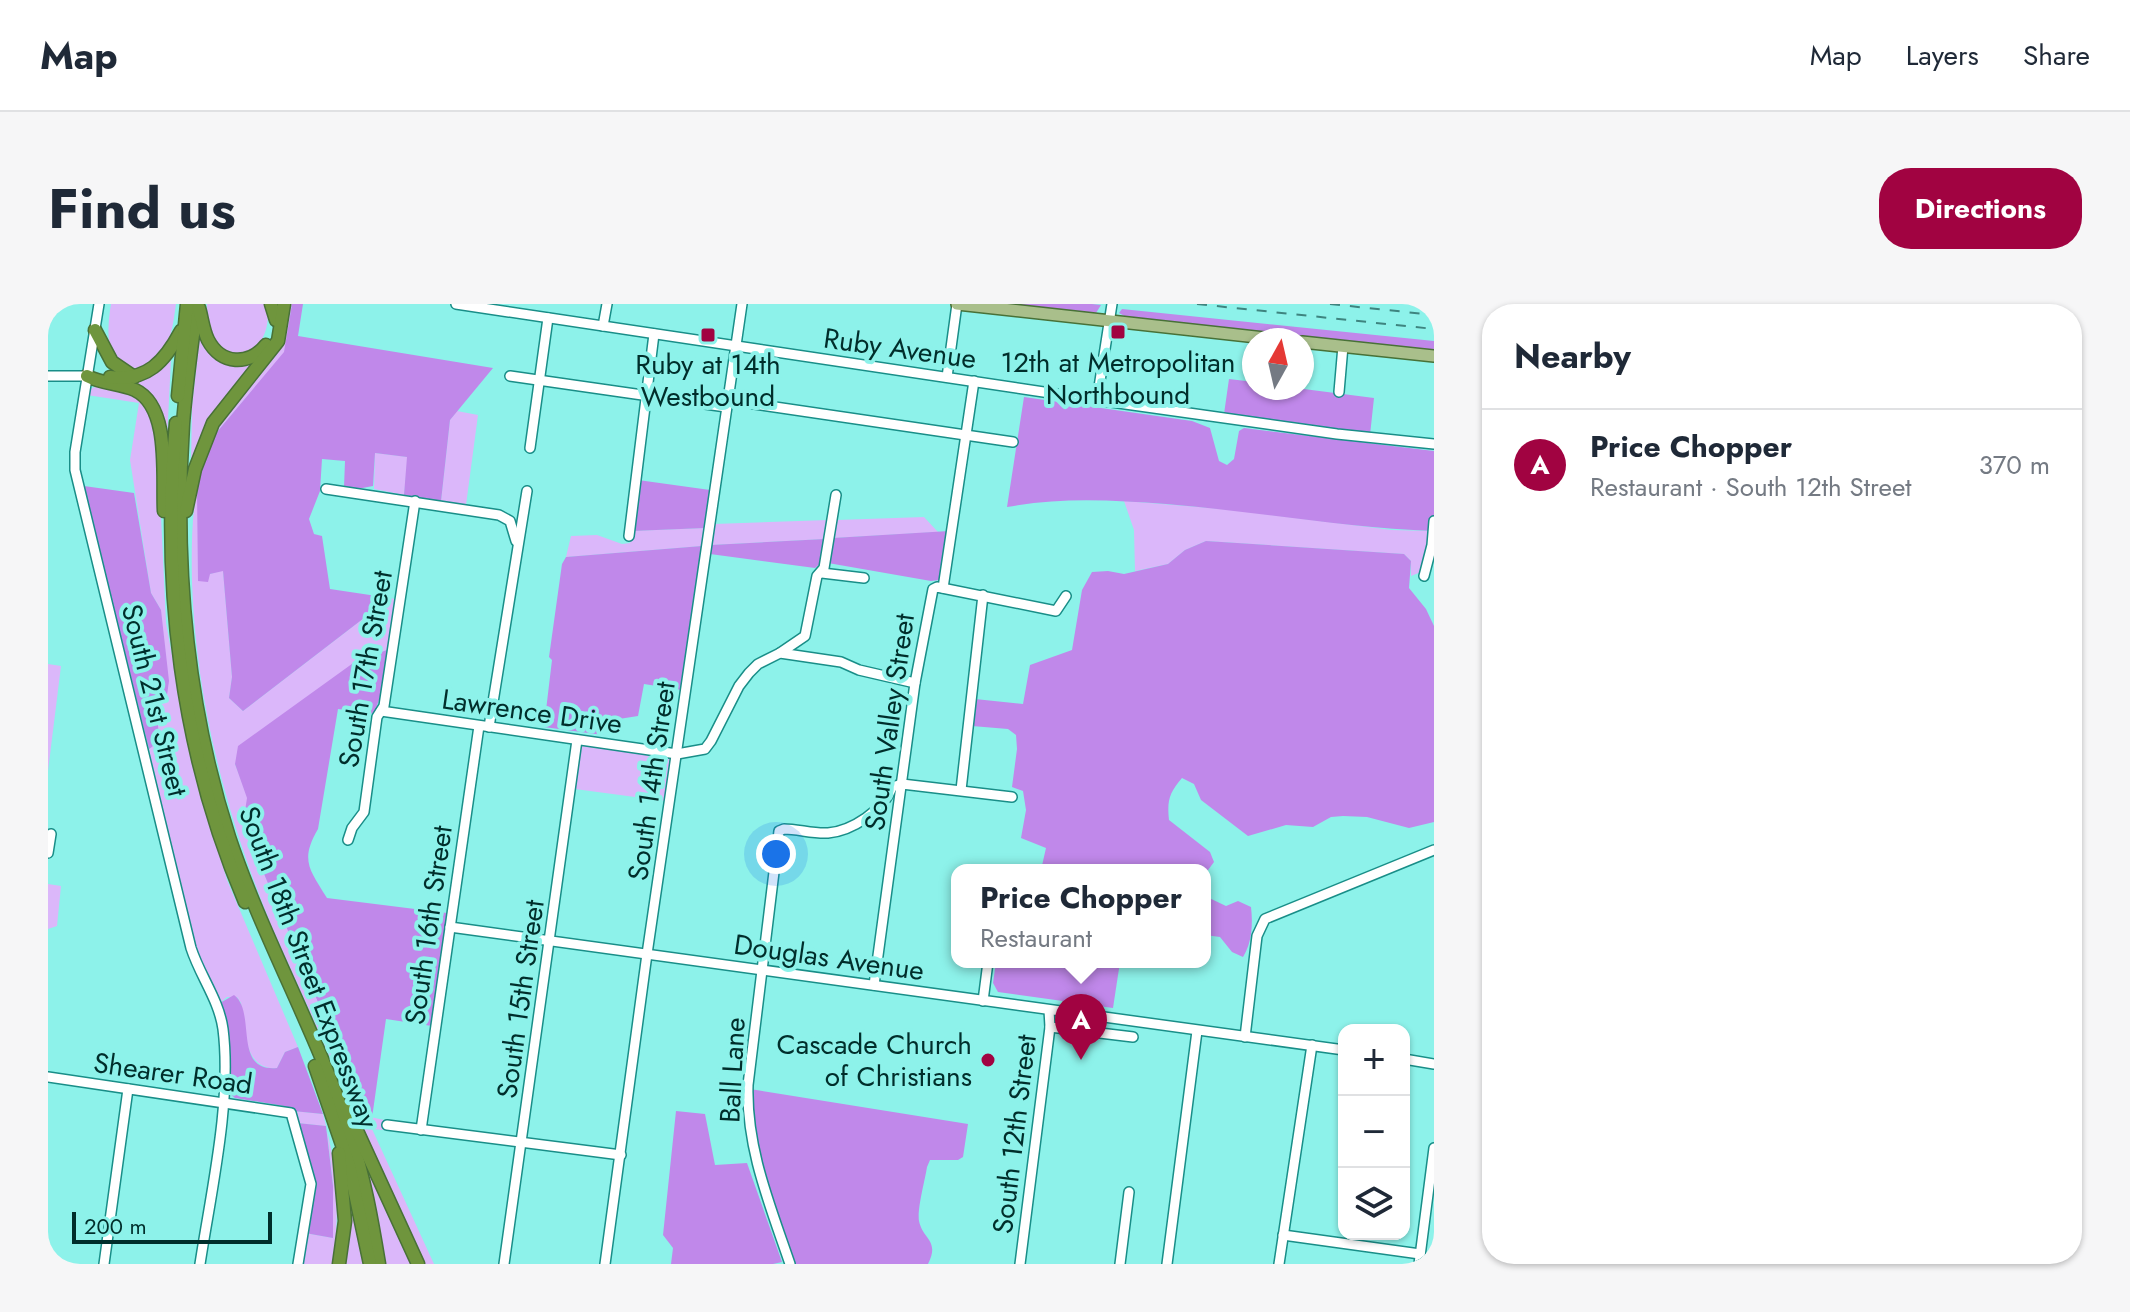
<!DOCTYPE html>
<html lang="en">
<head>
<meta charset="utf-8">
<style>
	:root { --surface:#fff; --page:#f6f6f7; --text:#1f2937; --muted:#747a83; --line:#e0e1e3; --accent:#a10341 }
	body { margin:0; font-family:Jost,sans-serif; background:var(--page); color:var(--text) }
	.controls { position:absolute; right:24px; bottom:24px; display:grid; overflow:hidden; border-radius:16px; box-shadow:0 2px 6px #0004 }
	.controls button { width:72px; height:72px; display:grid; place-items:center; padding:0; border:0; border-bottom:2px solid var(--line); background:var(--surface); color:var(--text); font:40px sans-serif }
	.compass { position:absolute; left:1194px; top:24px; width:72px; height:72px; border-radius:50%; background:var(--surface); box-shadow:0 2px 6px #0004; rotate:8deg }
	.scale { position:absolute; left:24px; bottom:20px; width:200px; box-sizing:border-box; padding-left:8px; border:4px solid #002e2b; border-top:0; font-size:22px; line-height:28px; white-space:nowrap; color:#002e2b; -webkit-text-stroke:6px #8df2ea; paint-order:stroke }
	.you { position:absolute; left:728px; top:550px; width:28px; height:28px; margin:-20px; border:6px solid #fff; border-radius:50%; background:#1a73e8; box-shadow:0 0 0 12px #1a73e833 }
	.badge { display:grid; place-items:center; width:52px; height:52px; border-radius:50%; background:var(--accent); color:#fff; font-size:26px; font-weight:700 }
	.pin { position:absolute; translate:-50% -66px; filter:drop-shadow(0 2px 4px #0008) }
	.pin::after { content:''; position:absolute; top:42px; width:28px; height:24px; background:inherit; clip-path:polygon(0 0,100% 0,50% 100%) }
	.popup { position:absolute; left:903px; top:560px; width:260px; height:104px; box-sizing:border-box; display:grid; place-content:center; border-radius:16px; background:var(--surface); filter:drop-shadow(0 2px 6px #0005); font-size:26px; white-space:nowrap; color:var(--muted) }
	.popup b { font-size:30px; color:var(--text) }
	.popup::after { content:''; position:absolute; left:50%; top:100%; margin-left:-16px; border:16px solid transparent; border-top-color:var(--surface) }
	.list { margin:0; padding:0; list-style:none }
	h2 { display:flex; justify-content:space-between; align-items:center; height:104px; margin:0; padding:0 32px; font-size:34px }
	h2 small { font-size:26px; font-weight:400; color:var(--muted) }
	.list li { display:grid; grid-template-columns:52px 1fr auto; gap:24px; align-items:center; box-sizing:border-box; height:112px; padding:0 32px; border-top:2px solid var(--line) }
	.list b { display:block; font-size:30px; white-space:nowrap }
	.list p { margin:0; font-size:26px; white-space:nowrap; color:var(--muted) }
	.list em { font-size:26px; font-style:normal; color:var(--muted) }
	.icon { flex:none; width:44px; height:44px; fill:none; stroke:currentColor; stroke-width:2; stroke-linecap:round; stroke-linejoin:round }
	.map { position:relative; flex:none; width:1386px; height:960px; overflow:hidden; border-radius:32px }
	header { display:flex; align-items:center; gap:48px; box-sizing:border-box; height:112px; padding:0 40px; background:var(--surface); border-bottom:2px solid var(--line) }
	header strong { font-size:38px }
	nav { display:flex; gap:44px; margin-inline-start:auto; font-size:28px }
	.intro { display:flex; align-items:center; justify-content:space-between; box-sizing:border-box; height:192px; padding:0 48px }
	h1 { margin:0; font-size:56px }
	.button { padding:20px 36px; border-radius:32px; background:var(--accent); color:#fff; font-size:28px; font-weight:700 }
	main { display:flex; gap:48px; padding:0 48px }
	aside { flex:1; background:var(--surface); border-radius:32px; box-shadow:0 2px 6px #0004 }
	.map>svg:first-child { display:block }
	.green { fill:#dbb7fa }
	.forest { fill:#c088ea }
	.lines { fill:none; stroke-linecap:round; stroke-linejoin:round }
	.minor-casing { stroke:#198e88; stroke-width:12 }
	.major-casing { stroke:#487137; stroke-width:14 }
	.highway-casing { stroke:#487137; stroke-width:15 }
	.minor { stroke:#fff; stroke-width:9 }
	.major { stroke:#a9bf8b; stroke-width:11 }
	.highway { stroke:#6f953d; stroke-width:12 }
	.rail { stroke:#3e847f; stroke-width:2; stroke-dasharray:10 10; stroke-linecap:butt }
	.poi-dot { fill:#a10341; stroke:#8df2ea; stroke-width:3 }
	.labels { text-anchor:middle; stroke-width:8; stroke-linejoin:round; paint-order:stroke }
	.street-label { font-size:28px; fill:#002e2b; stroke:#8df2ea }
	.poi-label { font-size:28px; fill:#002e2b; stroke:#8df2ea }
</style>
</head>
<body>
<header>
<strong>Map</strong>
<nav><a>Map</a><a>Layers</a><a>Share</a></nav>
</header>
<div class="intro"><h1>Find us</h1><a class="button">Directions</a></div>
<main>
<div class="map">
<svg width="1386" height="960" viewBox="0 0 1386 960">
	<rect width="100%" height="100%" fill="#8df2ea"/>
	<!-- green -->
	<g class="green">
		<path d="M63,0H128C123,33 123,47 92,64C55,66 59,25 63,0Z"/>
		<path d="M159,0H219C222,22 217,36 201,51C195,51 185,52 180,49C162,42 159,16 159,0Z"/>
		<path d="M241,0H244L237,48L169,128L162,270L175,266L184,373L181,394L195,407L342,294L347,295L339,346L308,357L187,460L200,494L195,520L318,812L336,816V826L324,825L386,960H375L223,621C178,510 148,398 144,278C143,229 144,179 163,134C178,97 223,68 235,36C240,25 240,12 241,0Z"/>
		<polygon points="152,30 161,44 208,57 143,160 144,102"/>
		<polygon points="121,54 123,55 119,137 116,124 81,78"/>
		<path d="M51,82C89,91 94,89 109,127L118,319L143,453L179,576L250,743L237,748L229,764C195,767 197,723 193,699L189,693H179L172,699L148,647L101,445C116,436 109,418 107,403L114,398L113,306L103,289L82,156L91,99L39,91L44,84Z"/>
		<polygon points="409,107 430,111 418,201 393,197 402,116"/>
		<polygon points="327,149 360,153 356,191 326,185"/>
		<polygon points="1076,197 1175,205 1344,226 1382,227 1382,238 1373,268 1363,272 1363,257 1356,250 1158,237 1137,246 1120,260 1087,267 1086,226"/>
		<polygon points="876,213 890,228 785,234 789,216"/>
		<polygon points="780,216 777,235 663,241 666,220"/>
		<polygon points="657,224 654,242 518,253 523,232 549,231 574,240 582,239 584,227"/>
		<polygon points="0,360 13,362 0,467"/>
		<polygon points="535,441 622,453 617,497 527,485 532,445"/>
		<polygon points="0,580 13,582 9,622 0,625"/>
		<polygon points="245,807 275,810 278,822 249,819"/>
		<path d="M279,827C291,875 291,911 285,960H252L257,929L285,934V882Z"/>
		<polygon points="312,844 366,960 338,960 328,906"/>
		<polygon points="301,893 315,960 293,960"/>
	</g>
	<!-- forest -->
	<g class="forest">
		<polygon points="244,0 255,0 250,32 445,64 402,116 393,197 356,191 359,153 327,149 325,182 309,185 296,183 297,157 274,155 272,187 261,215 266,230 274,232 282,285 342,294 195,407 181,394 184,373 175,267 162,270 160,278 150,277 149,185 157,152 169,128 236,48"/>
		<polygon points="952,0 1044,0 1053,1 1048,9"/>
		<polygon points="1074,5 1386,37 1386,46 1080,14 1071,9"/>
		<polygon points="1181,75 1206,78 1206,84 1248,84 1326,94 1322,131 1176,110"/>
		<path d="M976,93L1144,117L1162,124L1171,157L1179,161L1186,155L1191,127L1196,124L1386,147V227C1296,224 1207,207 1118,200C1064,196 1013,193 959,203Z"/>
		<polygon points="590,176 662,186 657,224 584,227"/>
		<path d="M36,182L86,189L103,289L113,306L121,377L119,391L107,403C109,418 116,436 101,445Z"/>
		<polygon points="901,227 891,276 883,277 780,259 785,234"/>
		<polygon points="777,235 773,259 767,264 662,250 663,241"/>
		<path d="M1158,237L1356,250L1363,257L1361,284L1378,305L1386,322V518L1361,524L1319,513L1295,512L1283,513L1265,523L1238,521L1200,532L1153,496L1146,480L1134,474C1121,489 1119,497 1121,516L1162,548L1166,558L1157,570V566H993L998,544L973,534L978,506L975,487L964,483L969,445L968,431L960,425L924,422L927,395L975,400L982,361L1024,346L1034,286L1044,268L1060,267L1076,270L1120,260L1137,246Z"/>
		<polygon points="654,242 634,386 596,380 590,412 558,417 555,431 496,423 504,356 501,353 514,260 518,253"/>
		<path d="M339,346L332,393L326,410L290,405L270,525C252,556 261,565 279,594L399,609L384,722L338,715L324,814L318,812L195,520L199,494L187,460L190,442L308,357Z"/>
		<path d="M1157,592L1178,602L1190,597L1203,603C1205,620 1204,639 1195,653L1184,648L1172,633L1157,631Z"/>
		<polygon points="948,658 1072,658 1065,704 950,688 945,679"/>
		<path d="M186,691C209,708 184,768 229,764L237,748L250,743L275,810L245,807L236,802L187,794L182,790L179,726L172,699Z"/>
		<path d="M702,785L920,820L915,853L910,856H882L879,863C877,876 869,905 871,917C875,936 892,936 880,960H745L708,851Z"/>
		<polygon points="628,807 657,810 667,861 699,859 734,958 725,960 623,960 625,944 615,931"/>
		<polygon points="249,819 278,822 285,882 285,934 257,929 264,891"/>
	</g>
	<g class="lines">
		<defs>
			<g id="minor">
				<path d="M51,0L27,148V166L143,644C152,672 171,696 175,725C184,797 163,888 152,960"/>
				<polyline points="408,0 1049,96 1289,130 1386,140"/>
				<polyline points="555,22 559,0"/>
				<polyline points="0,72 39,72"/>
				<polyline points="462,72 678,103"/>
				<polyline points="899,73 909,0"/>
				<polyline points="1291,88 1295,42"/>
				<polyline points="679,96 965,138"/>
				<polyline points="1049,96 1064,0"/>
				<polyline points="482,144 500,14"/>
				<polyline points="278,185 451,211 462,217 468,237"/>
				<polyline points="581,232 606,30"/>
				<polyline points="774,269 816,274"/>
				<polyline points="1376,272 1384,241 1386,217"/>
				<polyline points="895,284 926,77"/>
				<polyline points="732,349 757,332 769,272 776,264 788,191"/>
				<polyline points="333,407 629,450 657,445 663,437 691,382 701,369 710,360 732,349 793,358 811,366 867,379"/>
				<polyline points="441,423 479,187"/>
				<polyline points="913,486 935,291"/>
				<polyline points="300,536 304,524 316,508 329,413 336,402 367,197"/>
				<polyline points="0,549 3,530"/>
				<polyline points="402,623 1296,746"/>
				<polyline points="826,681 867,379 885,285 889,283 1008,307 1018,292"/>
				<polyline points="935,697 940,658"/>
				<polyline points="1002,723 1085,733"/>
				<polyline points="1197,733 1209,632 1217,615 1386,546"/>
				<polyline points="1356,755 1386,760"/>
				<polyline points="0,773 243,809 263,880 250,960"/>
				<polyline points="339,821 573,851"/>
				<polyline points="373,826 431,422"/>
				<polyline points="1235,931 1372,950"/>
				<polyline points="56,960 80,785"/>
				<polyline points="456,960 529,436"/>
				<polyline points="557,960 599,650 694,0"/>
				<path d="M742,960C722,901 698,844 700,781L731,527L736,525C750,525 765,530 780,529C804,527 836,506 844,483L854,480L964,493"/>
				<polyline points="972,960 1002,723 1001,706"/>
				<polyline points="1072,960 1081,888"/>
				<polyline points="1119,960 1149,727"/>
				<polyline points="1231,960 1264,741"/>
				<polyline points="1371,960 1386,844"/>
			</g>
			<g id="major">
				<polyline points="909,0 1236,36"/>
				<polyline points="1254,38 1386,52"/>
			</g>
			<g id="highway">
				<path d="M149,0C144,40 138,80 135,120C126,260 138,400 181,533C215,635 269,728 302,830C316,872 324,917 331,960"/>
				<polyline points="223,0 228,16"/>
				<path d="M151,4C154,14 155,26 160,36C173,61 201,62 218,41"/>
				<polyline points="47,26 64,58 86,73"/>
				<path d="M39,72C54,80 71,79 87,86C123,103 114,173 116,207"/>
				<path d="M62,73C99,78 117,57 133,27"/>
				<polyline points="130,92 139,0"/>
				<path d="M128,119C113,280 133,449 197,598"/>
				<polyline points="138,207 147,165 165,119 230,37 236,0"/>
				<polyline points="267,762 301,861 322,960"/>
				<polyline points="298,803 370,960"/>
				<polyline points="291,849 297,917 291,960"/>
			</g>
		</defs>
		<!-- minor casing -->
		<use href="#minor" class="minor-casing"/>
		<!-- major casing -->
		<use href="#major" class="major-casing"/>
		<!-- highway casing -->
		<use href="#highway" class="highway-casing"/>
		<!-- minor -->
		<use href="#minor" class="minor"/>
		<!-- major -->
		<use href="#major" class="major"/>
		<!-- highway -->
		<use href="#highway" class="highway"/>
		<!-- rail -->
		<g class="rail">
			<polyline points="1149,0 1386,25"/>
			<polyline points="1282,0 1386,11"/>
		</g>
	</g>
	<!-- markers -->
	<g class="poi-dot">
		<rect x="1062" y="20" width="16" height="16" rx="4"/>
		<rect x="652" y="23" width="16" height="16" rx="4"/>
		<circle cx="940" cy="756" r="8"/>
	</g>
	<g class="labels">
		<!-- street labels -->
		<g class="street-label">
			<text transform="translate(852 44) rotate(8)" y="10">Ruby Avenue</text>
			<text transform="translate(317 365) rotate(-80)" y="10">South 17th Street</text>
			<text transform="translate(107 396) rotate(76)" y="10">South 21st Street</text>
			<text transform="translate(484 407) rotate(8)" y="10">Lawrence Drive</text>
			<text transform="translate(841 418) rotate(-82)" y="10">South Valley Street</text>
			<text transform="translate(603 477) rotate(-82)" y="10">South 14th Street</text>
			<text transform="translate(380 621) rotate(-82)" y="10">South 16th Street</text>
			<text transform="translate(781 653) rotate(8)" y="10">Douglas Avenue</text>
			<text transform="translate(261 663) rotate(69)" y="10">South 18th Street Expressway</text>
			<text transform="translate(472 695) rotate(-82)" y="10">South 15th Street</text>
			<text transform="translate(684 766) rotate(-87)" y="10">Ball Lane</text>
			<text transform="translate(125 769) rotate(8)" y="10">Shearer Road</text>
			<text transform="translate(966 830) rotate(-83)" y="10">South 12th Street</text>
		</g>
		<!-- poi labels -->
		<g class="poi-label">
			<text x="1070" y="68">12th at Metropolitan<tspan x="1070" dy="32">Northbound</tspan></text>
			<text x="660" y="70">Ruby at 14th<tspan x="660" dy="32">Westbound</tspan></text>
			<text x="924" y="750" text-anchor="end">Cascade Church<tspan x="924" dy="32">of Christians</tspan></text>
		</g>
	</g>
</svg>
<div class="controls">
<button>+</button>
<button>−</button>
<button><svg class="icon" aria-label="layers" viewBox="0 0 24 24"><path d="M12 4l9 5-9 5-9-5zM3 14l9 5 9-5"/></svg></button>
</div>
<svg class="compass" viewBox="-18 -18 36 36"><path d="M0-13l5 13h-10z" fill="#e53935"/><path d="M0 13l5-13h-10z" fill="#747a83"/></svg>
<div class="scale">200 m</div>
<div class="you"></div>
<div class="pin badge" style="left:1033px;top:756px">A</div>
<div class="popup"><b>Price Chopper</b>Restaurant</div>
</div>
<aside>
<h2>Nearby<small></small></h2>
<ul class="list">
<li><span class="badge">A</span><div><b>Price Chopper</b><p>Restaurant · South 12th Street</p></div><em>370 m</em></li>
</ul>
</aside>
</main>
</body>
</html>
